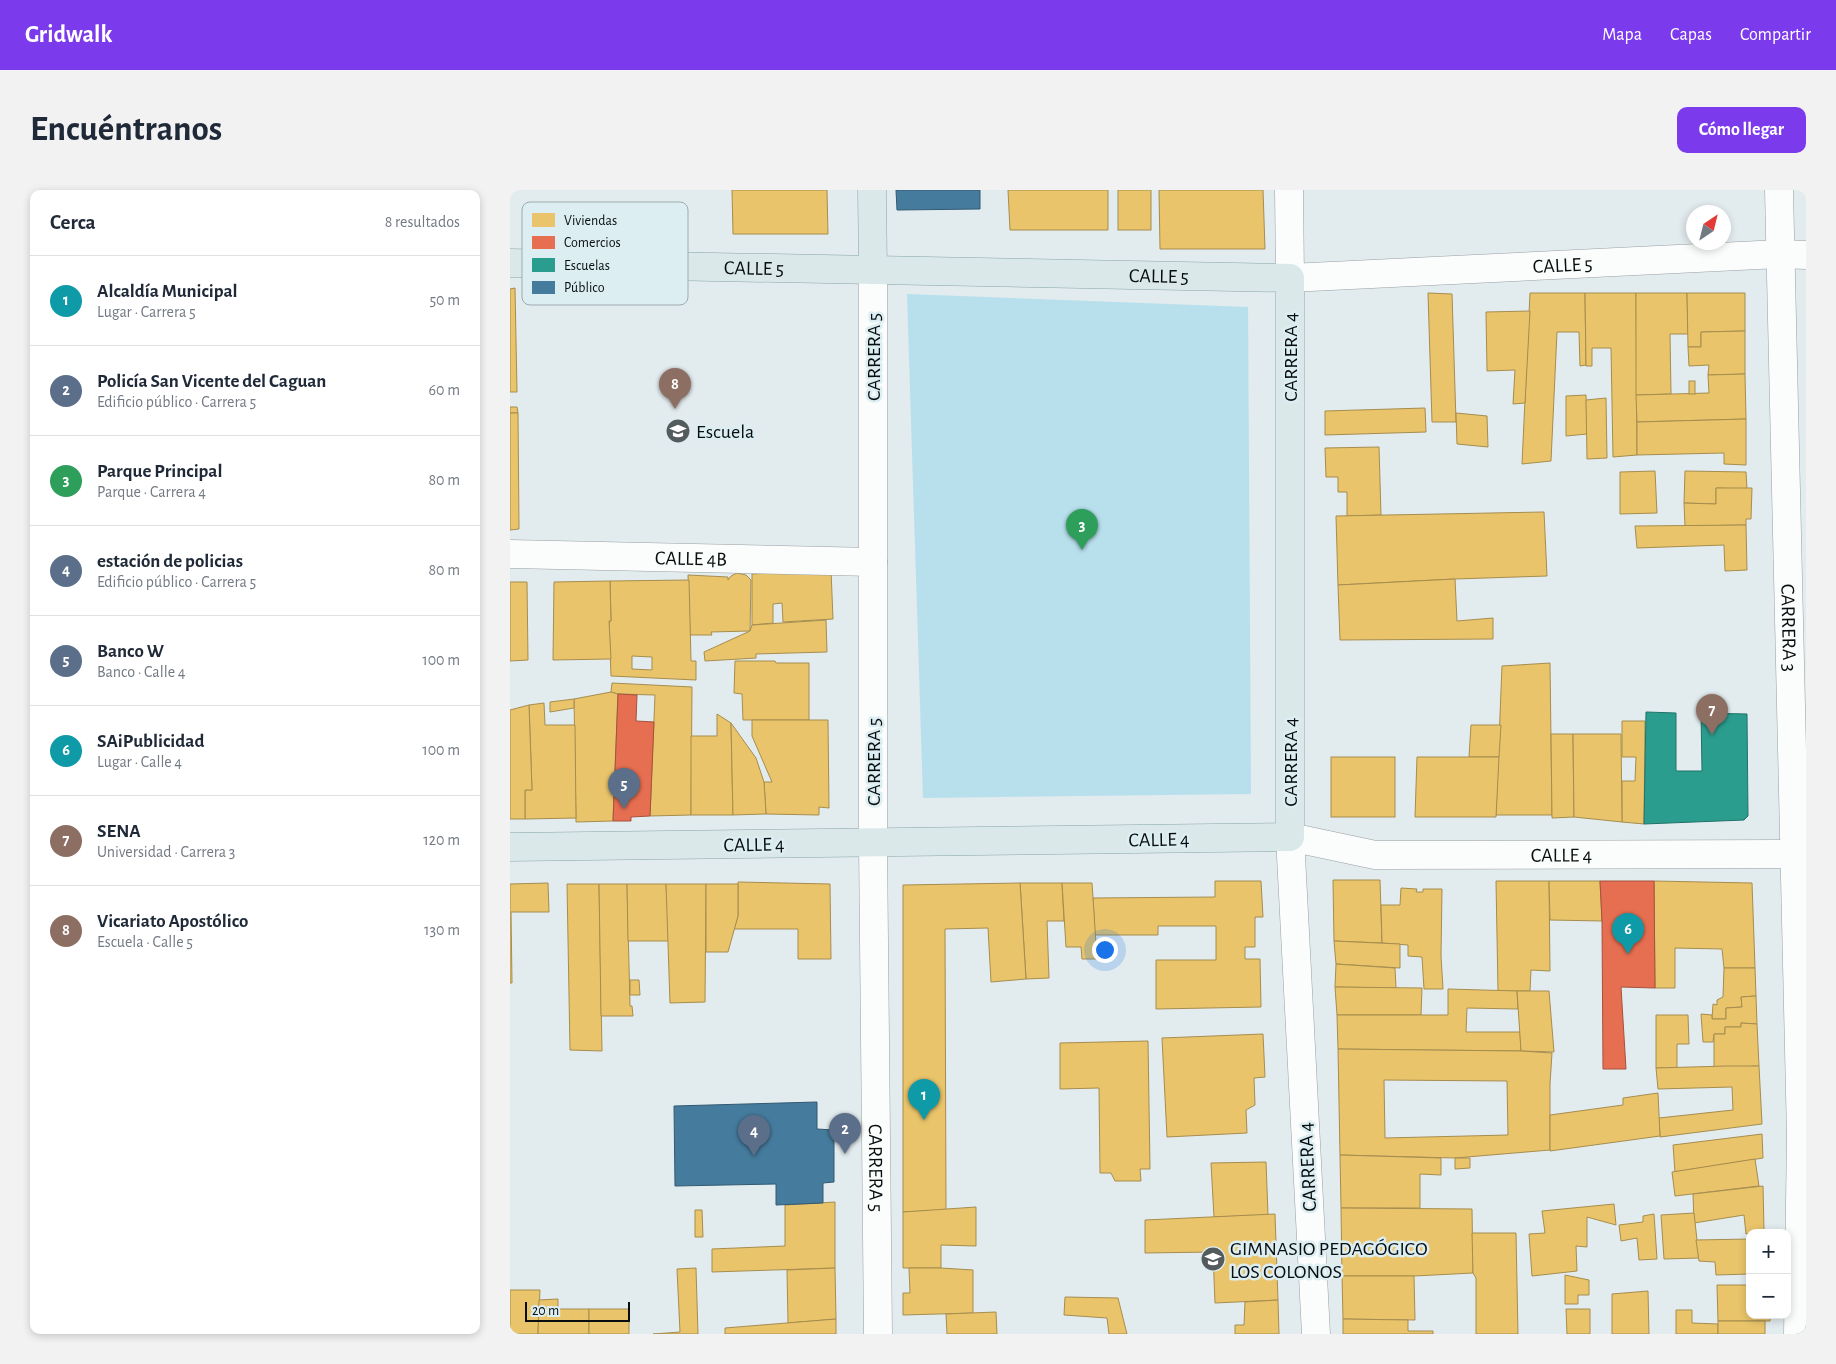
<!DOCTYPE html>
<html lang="es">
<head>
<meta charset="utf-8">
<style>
	:root { --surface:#fff; --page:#f2f2f3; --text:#1f2937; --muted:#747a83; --line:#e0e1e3; --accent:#7c3aed }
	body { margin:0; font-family:"Alegreya Sans",sans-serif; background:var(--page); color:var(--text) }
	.controls { position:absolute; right:15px; bottom:15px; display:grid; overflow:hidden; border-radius:10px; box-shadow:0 2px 8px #0003 }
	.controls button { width:45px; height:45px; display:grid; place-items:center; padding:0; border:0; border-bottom:1px solid var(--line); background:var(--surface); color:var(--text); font:25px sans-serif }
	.compass { position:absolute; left:1176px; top:15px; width:45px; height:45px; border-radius:50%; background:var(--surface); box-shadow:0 2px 8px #0003; rotate:35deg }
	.scale { position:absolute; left:15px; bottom:12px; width:105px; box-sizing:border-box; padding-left:5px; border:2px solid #080e0f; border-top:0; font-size:14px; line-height:18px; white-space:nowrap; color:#080e0f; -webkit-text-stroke:4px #ddeef3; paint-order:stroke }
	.you { position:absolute; left:594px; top:759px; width:18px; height:18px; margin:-12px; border:4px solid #fff; border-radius:50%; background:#1a73e8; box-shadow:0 0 0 8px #1a73e833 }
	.badge { display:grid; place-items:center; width:32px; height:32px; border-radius:50%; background:var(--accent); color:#fff; font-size:16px; font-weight:700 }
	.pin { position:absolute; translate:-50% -41px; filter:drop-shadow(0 1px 2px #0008) }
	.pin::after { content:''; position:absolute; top:26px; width:18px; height:15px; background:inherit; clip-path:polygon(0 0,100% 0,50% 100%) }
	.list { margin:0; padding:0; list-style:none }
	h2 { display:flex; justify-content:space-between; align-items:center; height:65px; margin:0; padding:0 20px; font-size:21px }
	h2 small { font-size:16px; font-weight:400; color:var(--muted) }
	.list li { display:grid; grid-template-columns:32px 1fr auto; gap:15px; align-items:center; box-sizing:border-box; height:90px; padding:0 20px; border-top:1px solid var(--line) }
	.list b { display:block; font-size:19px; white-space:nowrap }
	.list p { margin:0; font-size:16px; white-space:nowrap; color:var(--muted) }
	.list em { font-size:16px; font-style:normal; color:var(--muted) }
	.map { position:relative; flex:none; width:1296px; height:1144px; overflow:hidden; border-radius:10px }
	header { display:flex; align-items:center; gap:30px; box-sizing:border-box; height:70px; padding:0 25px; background:var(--accent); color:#fff }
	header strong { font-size:24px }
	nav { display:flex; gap:28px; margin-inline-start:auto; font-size:18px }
	.intro { display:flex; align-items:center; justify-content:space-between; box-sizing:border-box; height:120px; padding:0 30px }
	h1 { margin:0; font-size:35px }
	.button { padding:12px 22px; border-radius:10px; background:var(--accent); color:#fff; font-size:18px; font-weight:700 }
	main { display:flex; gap:30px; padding:0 30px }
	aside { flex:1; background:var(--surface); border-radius:10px; box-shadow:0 2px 8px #0003 }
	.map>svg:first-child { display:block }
	.green { fill:#b7e0ec }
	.homes { fill:#e9c46a; stroke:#a68d4f; fill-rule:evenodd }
	.shops { fill:#e76f51; stroke:#a4523d }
	.schools { fill:#2a9d8f; stroke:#207269 }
	.public { fill:#457b9d; stroke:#335a72 }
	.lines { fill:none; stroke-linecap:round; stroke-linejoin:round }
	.minor-casing { stroke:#99a0a2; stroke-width:29 }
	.major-casing { stroke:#89a6a8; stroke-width:29 }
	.minor { stroke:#fbfcfc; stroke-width:28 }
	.major { stroke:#dae8ea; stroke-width:28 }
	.labels { text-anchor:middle; stroke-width:5; stroke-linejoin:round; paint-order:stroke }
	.street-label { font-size:20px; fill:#080e0f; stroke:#ddeef3 }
	.poi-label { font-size:20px; fill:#080e0f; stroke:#ddeef3; text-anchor:start }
	.key { fill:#ddeef3; stroke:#9dabaf; stroke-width:1 }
	.key-label { font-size:14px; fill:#080e0f }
</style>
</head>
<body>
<header>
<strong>Gridwalk</strong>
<nav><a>Mapa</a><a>Capas</a><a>Compartir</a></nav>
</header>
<div class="intro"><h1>Encuéntranos</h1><a class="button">Cómo llegar</a></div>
<main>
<aside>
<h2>Cerca<small>8 resultados</small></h2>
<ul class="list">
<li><span class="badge" style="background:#0f9aa8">1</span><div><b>Alcaldía Municipal</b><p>Lugar · Carrera 5</p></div><em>50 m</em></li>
<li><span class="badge" style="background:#5c6f8a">2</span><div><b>Policía San Vicente del Caguan</b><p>Edificio público · Carrera 5</p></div><em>60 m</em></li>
<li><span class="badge" style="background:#2e9e5b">3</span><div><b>Parque Principal</b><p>Parque · Carrera 4</p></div><em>80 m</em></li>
<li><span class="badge" style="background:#5c6f8a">4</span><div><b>estación de policias</b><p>Edificio público · Carrera 5</p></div><em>80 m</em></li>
<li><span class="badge" style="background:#5c6f8a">5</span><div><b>Banco W</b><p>Banco · Calle 4</p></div><em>100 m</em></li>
<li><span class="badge" style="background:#0f9aa8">6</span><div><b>SAiPublicidad</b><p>Lugar · Calle 4</p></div><em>100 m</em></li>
<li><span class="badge" style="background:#8d6e63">7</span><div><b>SENA</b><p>Universidad · Carrera 3</p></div><em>120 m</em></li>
<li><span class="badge" style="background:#8d6e63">8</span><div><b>Vicariato Apostólico</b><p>Escuela · Calle 5</p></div><em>130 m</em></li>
</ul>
</aside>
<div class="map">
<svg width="1296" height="1144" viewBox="0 0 1296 1144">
	<rect width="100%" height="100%" fill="#e2ebee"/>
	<!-- green -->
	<polygon class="green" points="397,104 738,117 741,604 413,608"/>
	<!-- homes -->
	<g class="homes">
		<polygon points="222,0 317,0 318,44 223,44"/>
		<polygon points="498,0 598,0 598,40 500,40"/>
		<rect x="608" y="0" width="33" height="40"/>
		<polygon points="649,0 753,0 755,59 650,59"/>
		<polygon points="5,98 7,202 0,202 0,99"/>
		<polygon points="918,103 942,104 946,232 922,232"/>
		<polygon points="1020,103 1075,103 1076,175 1070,176 1069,142 1047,142 1041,271 1012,274"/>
		<polygon points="1075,103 1126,103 1127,265 1103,267 1101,158 1082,158 1082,176 1076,176"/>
		<polygon points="1126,103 1177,103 1178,144 1160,144 1161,204 1126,205"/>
		<polygon points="1177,103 1235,103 1235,141 1191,142 1191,157 1178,157"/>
		<polygon points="1020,121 1015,213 1003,214 1005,180 977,181 976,122"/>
		<polygon points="1235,141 1235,184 1198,185 1199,175 1179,176 1178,157 1191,157 1191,142"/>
		<polygon points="1235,184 1236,229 1127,232 1126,205 1199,203 1198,185"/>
		<rect x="1179" y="191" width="6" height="13"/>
		<polygon points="1076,205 1077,244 1056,246 1056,206"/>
		<polygon points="1096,208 1097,268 1077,269 1076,210"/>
		<polygon points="0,217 7,217 8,223 0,223"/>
		<polygon points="915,218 916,242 815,245 815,221"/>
		<polygon points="0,223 8,223 9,339 0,340"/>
		<polygon points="946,223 977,226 978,257 947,254"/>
		<polygon points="1236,229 1236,275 1214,274 1214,263 1127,265 1127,232"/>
		<polygon points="869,257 871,325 837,326 837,302 828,302 828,287 816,287 815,258"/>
		<polygon points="1145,281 1147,323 1110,324 1110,282"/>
		<polygon points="1175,281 1236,282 1237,299 1206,298 1206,314 1174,313"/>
		<polygon points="1206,298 1242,298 1241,329 1236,329 1236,335 1175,336 1174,313 1206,314"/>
		<polygon points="1034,322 1037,386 945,389 828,395 826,326"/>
		<polygon points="1236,335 1237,380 1215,381 1214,355 1127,358 1125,336"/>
		<polygon points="321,380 323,429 273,432 272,413 263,414 263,433 242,435 242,384"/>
		<polygon points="227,383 236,385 241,390 240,441 201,442 202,445 180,445 178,385 218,387 218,390 221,386"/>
		<polygon points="945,389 947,431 983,428 983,449 830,450 828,395"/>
		<path d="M179,390L181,471H186V490L101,486L99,431H101L100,391ZM122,466L142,467V480L122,479Z"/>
		<polygon points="100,391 101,431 99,431 101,469 43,470 44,392"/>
		<polygon points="0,392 17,392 18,470 0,471"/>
		<polygon points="316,430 317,462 246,464 246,468 195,471 194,462 240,441 242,435"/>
		<polygon points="225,471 265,471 266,473 299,473 299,530 233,530 232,504 224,503"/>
		<polygon points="1040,473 1042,625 986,625 992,476"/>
		<polygon points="102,493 182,497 181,625 140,626 145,505 108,504 101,502"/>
		<polygon points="101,502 108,504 103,631 66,632 64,509"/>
		<polygon points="64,509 64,518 40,522 40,512"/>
		<polygon points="34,513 35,535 65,535 66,628 15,629 15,600 22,600 19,515"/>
		<polygon points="19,515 22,600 15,600 15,629 0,629 0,520"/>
		<polygon points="207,524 221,533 223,625 181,625 181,546 207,546"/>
		<polygon points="242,530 318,530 319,618 309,617 309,625 256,624 254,592 262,592 242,546"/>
		<polygon points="1112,531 1135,531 1134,634 1112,632 1112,591 1125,591 1126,567 1112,567"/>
		<polygon points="221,533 246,568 254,592 256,624 223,625"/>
		<polygon points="961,535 991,535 989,567 959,567"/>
		<polygon points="1041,544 1063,544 1064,627 1042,628"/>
		<polygon points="1063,544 1111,544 1112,632 1064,627"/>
		<rect x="821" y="567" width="64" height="60"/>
		<polygon points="907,567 989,567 986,627 905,627"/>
		<polygon points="823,690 870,690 872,753 824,751"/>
		<polygon points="705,691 751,691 753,727 745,727 745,757 735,757 735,769 750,769 751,817 646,819 646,770 706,770 706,736 648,736 648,745 585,745 583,708 705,707"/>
		<polygon points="986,691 1039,691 1040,781 1021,780 1020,801 988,801"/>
		<polygon points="1039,691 1090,691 1092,731 1040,730"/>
		<polygon points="1144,691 1242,693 1245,778 1214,778 1212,759 1165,758 1165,798 1145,798"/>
		<polygon points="228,692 320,694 321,769 288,769 288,739 224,739 228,726"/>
		<polygon points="38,693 39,722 1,722 2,793 0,793 0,694"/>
		<polygon points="510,693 552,693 554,731 537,731 539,788 516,789"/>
		<polygon points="510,693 516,789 481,792 478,738 435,739 436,1020 393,1022 393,695"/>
		<polygon points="552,693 582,693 587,769 572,769 571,757 556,757"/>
		<polygon points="57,694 89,694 92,861 60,860"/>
		<polygon points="89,694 117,694 120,816 122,816 123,826 91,826"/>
		<polygon points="117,694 156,694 159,751 118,751"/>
		<polygon points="156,694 196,694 195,812 160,813"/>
		<polygon points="196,694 228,694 228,726 218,762 196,762"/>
		<polygon points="891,698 907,699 906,702 913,702 913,699 932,699 931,766 933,799 914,799 912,767 898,766 898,755 872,753 871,715 890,715"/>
		<polygon points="824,751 890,754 890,778 826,774"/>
		<polygon points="826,774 885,778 886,798 825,797"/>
		<polygon points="1214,778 1245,778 1246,806 1231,807 1232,817 1216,818 1216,829 1202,829 1203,814 1207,815 1207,810 1213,807"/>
		<polygon points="120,790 129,790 130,805 120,805"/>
		<polygon points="825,797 912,798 911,825 827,825"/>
		<polygon points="938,799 1007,801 1008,819 957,818 956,842 1010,842 1011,861 828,859 827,825 938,825"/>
		<polygon points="1007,801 1039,801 1044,862 1011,861"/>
		<polygon points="1246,806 1247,834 1231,833 1231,837 1215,837 1215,844 1204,844 1203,852 1193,852 1191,824 1202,825 1202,829 1216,829 1216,818 1232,817 1231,807"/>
		<polygon points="1146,825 1178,825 1179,854 1167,854 1167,878 1146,878"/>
		<polygon points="1231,833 1247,834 1249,876 1204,878 1204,844 1215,844 1215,837 1231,837"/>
		<polygon points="753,844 755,887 744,888 745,915 736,920 737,943 657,947 652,848"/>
		<polygon points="638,851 640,979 630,979 631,991 605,991 601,983 590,983 589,898 550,899 550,853"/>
		<path d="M828,859L1011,861L1042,863L1040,894V960L945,968L830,965ZM874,890L997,891L998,945L875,948Z"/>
		<polygon points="1216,876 1249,876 1252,934 1150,947 1149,928 1223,920 1222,897 1148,899 1146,878"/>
		<polygon points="1148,903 1150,946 1040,961 1040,925 1113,915 1113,908"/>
		<polygon points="1252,944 1253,968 1165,982 1163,955"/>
		<polygon points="830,965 931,968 931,985 910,984 910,1018 831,1018"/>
		<polygon points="945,968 960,968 960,978 945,979"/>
		<polygon points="1245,969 1249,996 1165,1006 1162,982"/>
		<polygon points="756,972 758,1025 704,1027 701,973"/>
		<polygon points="1253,996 1254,1041 1236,1044 1234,1025 1184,1033 1183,1004"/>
		<polygon points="325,1012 325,1078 202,1082 202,1059 275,1056 275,1015"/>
		<polygon points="1104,1014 1106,1035 1077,1027 1077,1057 1066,1056 1067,1081 1022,1086 1019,1044 1035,1043 1032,1021"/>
		<polygon points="466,1017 466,1056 431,1055 431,1078 393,1078 393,1022"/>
		<polygon points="831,1018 962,1019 963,1083 904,1086 832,1086"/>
		<polygon points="185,1020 192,1020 193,1047 185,1047"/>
		<polygon points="1184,1023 1189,1068 1154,1069 1151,1025"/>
		<polygon points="765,1024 768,1110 705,1113 703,1062 635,1063 635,1030"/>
		<polygon points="1144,1024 1147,1069 1129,1070 1127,1048 1111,1051 1109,1035 1133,1032 1133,1026"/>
		<polygon points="962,1043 1006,1043 1008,1144 966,1144 966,1088 963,1083"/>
		<polygon points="1240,1049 1240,1084 1206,1085 1205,1072 1189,1071 1186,1050"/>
		<polygon points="186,1078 188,1144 143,1144 170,1142 167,1079"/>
		<polygon points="325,1078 326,1129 278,1133 277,1080"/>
		<polygon points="399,1078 431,1078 463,1080 463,1123 393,1125 393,1103 400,1103"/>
		<polygon points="1055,1085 1079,1090 1079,1105 1068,1105 1068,1114 1055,1114"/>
		<polygon points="832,1086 904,1086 905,1130 833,1129"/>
		<polygon points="1207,1095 1240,1095 1240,1125 1260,1125 1260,1131 1208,1131"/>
		<polygon points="0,1100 30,1100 28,1144 0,1144"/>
		<polygon points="1138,1101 1139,1144 1102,1144 1102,1104"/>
		<polygon points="555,1107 608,1108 617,1144 599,1144 597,1128 554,1125"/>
		<polygon points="48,1109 48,1119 79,1119 79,1144 28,1144 29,1110"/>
		<polygon points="768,1110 769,1144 725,1144 725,1135 734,1135 735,1112"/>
		<rect x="79" y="1119" width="40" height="25"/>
		<polygon points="1056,1119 1080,1119 1080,1144 1057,1144"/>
		<polygon points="1166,1120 1182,1120 1182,1133 1208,1134 1208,1144 1166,1144"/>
		<polygon points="486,1122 487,1144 437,1144 436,1124"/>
		<polygon points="326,1129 326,1144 215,1144 215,1138"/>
		<polygon points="833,1129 898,1130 898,1141 923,1141 923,1144 833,1144"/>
		<rect x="1208" y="1131" width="47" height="13"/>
	</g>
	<!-- shops -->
	<g class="shops">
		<polygon points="108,504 127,505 126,531 144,532 140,626 121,627 121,631 103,631"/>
		<polygon points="1090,691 1144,691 1145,798 1111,797 1116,879 1093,879 1092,731"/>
	</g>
	<!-- schools -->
	<polygon class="schools" points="1136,522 1166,523 1166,581 1192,581 1191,523 1237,524 1238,626 1234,630 1134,634"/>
	<!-- public -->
	<g class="public">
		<polygon points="386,0 470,0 470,19 387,20"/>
		<polygon points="307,912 307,939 324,940 324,992 313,993 313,1013 266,1015 266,994 165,996 164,916"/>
	</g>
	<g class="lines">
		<defs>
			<g id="minor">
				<path id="s1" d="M779,0L780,88L1270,64L1296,65"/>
				<path id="s2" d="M1269,0L1291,946L1288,1144"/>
				<path id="s3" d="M363,80V653L368,1144"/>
				<path id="s4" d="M0,364L363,372"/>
				<path id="s5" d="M806,1144L780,647L865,665L1296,664"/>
			</g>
			<g id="major">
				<polyline points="362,0 363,80"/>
				<path id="s6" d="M0,73L780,88V647L0,657"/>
			</g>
		</defs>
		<!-- minor casing -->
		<use href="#minor" class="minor-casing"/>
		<!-- major casing -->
		<use href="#major" class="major-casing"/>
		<!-- minor -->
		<use href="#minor" class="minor"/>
		<!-- major -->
		<use href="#major" class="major"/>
	</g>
	<!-- icons -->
	<defs>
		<symbol id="school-disc" viewBox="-11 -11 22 22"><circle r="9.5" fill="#545b5d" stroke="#ddeef3"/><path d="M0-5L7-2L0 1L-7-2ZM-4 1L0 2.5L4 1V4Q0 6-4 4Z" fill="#fff"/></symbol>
	</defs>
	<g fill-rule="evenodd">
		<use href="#school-disc" x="154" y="227" width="28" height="28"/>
		<use href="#school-disc" x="689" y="1055" width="28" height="28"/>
	</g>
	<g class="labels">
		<!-- street labels -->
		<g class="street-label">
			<text dy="7" stroke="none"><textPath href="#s1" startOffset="361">CALLE 5</textPath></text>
			<text dy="7" stroke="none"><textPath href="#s6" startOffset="244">CALLE 5</textPath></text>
			<text dy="7" stroke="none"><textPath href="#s6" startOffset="649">CALLE 5</textPath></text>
			<text transform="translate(363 167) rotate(-90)" y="7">CARRERA 5</text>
			<text transform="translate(780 167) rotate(-90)" y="7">CARRERA 4</text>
			<text dy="7" stroke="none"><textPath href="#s4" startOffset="181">CALLE 4B</textPath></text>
			<text dy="7" stroke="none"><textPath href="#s2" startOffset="438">CARRERA 3</textPath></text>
			<text transform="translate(363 572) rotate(-90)" y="7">CARRERA 5</text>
			<text transform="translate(780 572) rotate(-90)" y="7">CARRERA 4</text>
			<text transform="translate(649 649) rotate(-1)" y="7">CALLE 4</text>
			<text transform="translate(244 654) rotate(-1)" y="7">CALLE 4</text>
			<text dy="7" stroke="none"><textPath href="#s5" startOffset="771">CALLE 4</textPath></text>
			<text dy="7" stroke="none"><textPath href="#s3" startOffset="898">CARRERA 5</textPath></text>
			<text transform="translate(797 977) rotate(-93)" y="7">CARRERA 4</text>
		</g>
		<!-- poi labels -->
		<g class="poi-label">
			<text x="186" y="248">Escuela</text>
			<text x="720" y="1065">GIMNASIO PEDAGÓGICO<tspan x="720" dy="23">LOS COLONOS</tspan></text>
		</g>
	</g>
	<!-- legend -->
	<rect x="12" y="12" width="166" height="103" rx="8" class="key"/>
	<rect x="22" y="23" width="23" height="14" fill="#e9c46a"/>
	<rect x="22" y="46" width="23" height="13" fill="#e76f51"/>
	<rect x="22" y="68" width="23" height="14" fill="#2a9d8f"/>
	<rect x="22" y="91" width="23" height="13" fill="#457b9d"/>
	<g class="key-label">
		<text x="54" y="35">Viviendas</text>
		<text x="54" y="57">Comercios</text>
		<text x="54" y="80">Escuelas</text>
		<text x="54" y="102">Público</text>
	</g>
</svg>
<div class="controls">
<button>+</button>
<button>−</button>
</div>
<svg class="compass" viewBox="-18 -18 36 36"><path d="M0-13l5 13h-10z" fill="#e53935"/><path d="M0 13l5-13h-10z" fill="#747a83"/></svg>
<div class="scale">20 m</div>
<div class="you"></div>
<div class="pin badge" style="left:414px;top:930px;background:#0f9aa8">1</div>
<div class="pin badge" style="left:335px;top:964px;background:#5c6f8a">2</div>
<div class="pin badge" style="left:572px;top:360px;background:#2e9e5b">3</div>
<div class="pin badge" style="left:244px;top:966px;background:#5c6f8a">4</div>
<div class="pin badge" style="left:114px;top:619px;background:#5c6f8a">5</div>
<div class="pin badge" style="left:1118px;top:764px;background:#0f9aa8">6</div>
<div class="pin badge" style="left:1202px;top:545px;background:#8d6e63">7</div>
<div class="pin badge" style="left:165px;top:219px;background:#8d6e63">8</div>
</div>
</main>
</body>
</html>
